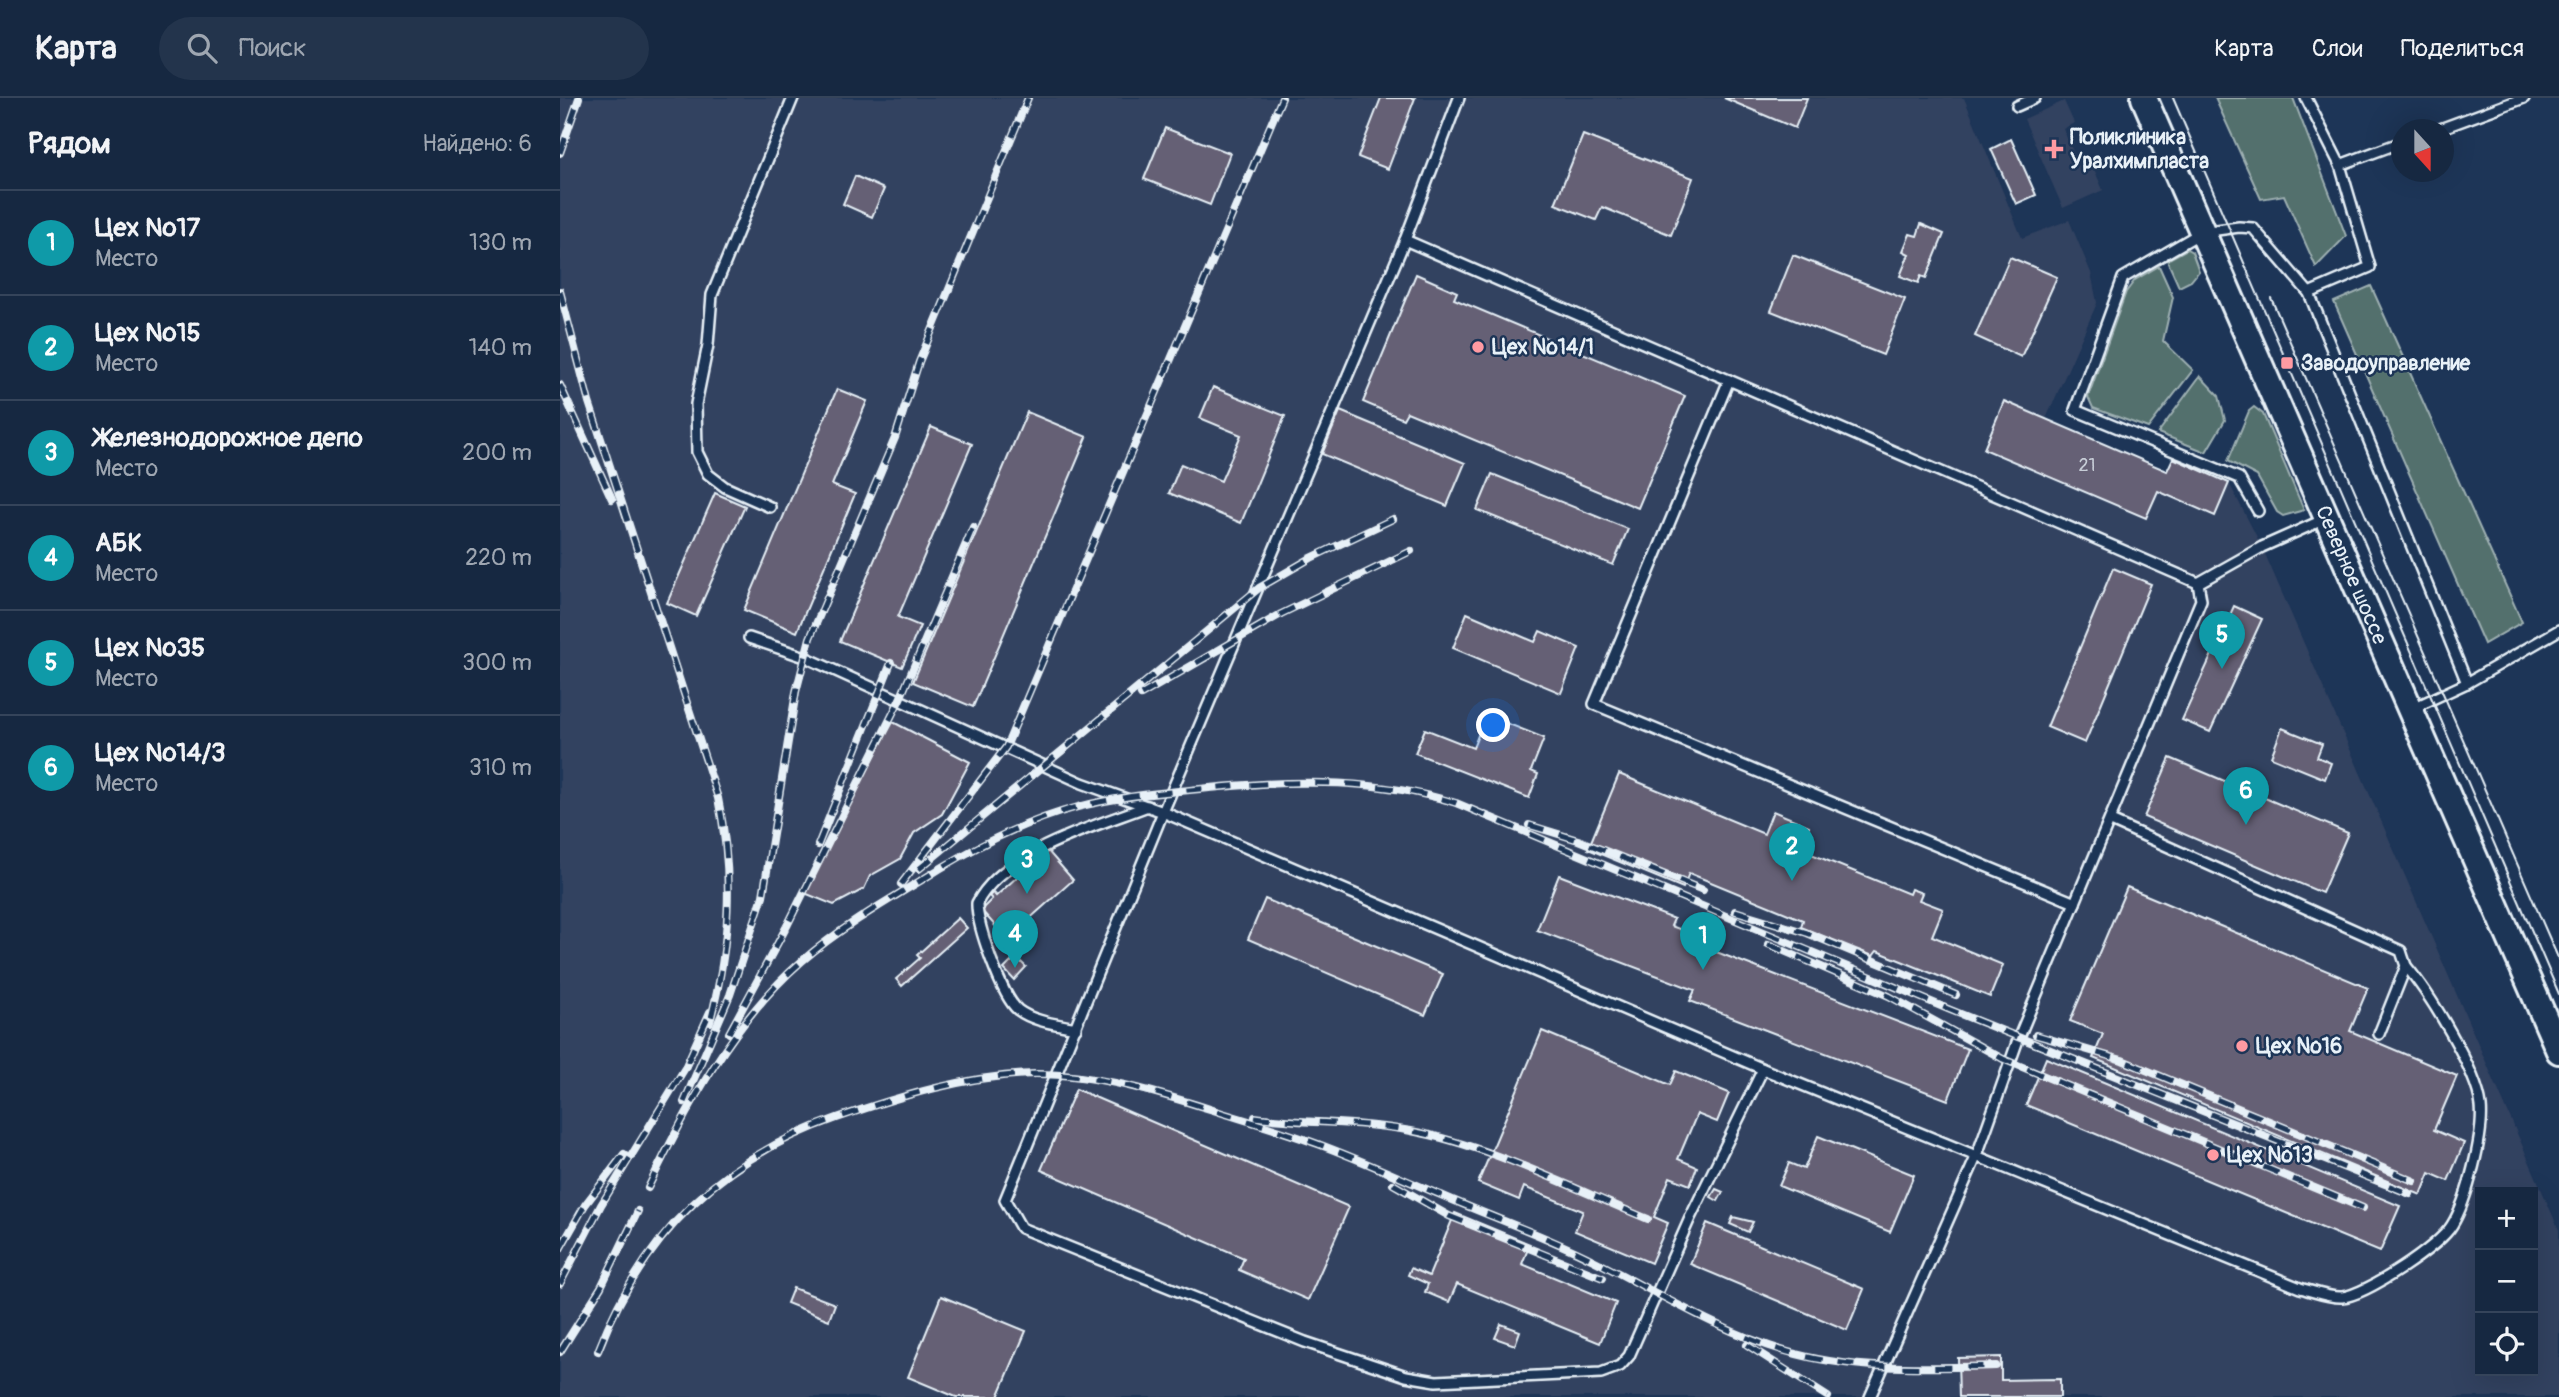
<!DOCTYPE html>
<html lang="ru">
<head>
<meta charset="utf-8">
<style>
	:root { --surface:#162841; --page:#23344c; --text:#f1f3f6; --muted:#9ea6b1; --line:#35445a; --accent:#ff9aa2 }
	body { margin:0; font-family:Pangolin,sans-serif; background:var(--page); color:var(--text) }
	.controls { position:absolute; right:21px; bottom:21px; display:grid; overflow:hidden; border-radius:0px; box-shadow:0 7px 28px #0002 }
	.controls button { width:63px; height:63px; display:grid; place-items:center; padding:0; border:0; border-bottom:2px solid var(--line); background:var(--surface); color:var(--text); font:35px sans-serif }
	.compass { position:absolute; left:1831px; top:21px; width:63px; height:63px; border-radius:50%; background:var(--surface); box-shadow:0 7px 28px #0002; rotate:159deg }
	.you { position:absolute; left:934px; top:628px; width:24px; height:24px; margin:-18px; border:5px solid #fff; border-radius:50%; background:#1a73e8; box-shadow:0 0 0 10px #1a73e833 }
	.badge { display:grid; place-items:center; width:46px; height:46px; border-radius:50%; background:var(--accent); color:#fff; font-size:23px; font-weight:700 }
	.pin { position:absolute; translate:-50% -58px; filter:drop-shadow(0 2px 4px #0008) }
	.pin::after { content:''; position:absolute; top:37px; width:24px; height:21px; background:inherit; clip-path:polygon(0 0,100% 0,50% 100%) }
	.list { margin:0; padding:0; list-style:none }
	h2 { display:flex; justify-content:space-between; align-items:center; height:91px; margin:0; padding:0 28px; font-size:30px }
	h2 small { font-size:23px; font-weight:400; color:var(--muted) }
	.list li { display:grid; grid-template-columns:46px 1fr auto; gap:21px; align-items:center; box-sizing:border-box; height:105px; padding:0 28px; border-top:2px solid var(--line) }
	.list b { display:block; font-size:26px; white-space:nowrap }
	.list p { margin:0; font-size:23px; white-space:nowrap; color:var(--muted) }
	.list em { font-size:23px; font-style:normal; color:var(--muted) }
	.icon { flex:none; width:38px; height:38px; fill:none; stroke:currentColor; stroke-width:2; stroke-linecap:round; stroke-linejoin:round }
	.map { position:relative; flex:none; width:1999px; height:1299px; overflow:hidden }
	header { display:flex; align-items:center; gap:42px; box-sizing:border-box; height:98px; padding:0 35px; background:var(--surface); border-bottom:2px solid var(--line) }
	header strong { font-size:33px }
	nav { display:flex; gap:38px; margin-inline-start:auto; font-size:24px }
	.search { width:490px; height:63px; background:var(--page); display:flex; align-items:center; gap:18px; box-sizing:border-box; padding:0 24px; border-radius:38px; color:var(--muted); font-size:26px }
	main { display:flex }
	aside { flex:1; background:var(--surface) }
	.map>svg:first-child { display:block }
	.built { fill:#334260; fill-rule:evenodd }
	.green { fill:#536f6d; stroke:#9eb0b2; stroke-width:2 }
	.building { fill:#656074; stroke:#e8f1f8; stroke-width:2 }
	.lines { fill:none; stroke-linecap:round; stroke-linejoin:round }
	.lane-casing { stroke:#e8f1f8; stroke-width:14 }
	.secondary-casing { stroke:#e8f1f8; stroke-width:30 }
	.lane { stroke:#1d3557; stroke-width:9 }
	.secondary { stroke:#1d3557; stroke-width:24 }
	.tram { stroke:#e8f1f8; stroke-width:2 }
	.rail-casing { stroke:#e8f1f8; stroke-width:8 }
	.rail { stroke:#1d3557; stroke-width:5; stroke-dasharray:16; stroke-linecap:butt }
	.poi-dot { fill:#ff9aa2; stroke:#1d3557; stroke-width:2.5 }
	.labels { text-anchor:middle; stroke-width:5; stroke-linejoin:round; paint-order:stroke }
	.number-label { font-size:18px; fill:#c7cdd7 }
	.poi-label { font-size:21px; font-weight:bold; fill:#e8f1f8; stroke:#1d3557; text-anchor:start }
	.street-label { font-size:21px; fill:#e8f1f8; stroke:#1d3557 }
</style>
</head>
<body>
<header>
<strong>Карта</strong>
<div class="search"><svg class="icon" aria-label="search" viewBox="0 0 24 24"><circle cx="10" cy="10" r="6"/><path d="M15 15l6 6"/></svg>Поиск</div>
<nav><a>Карта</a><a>Слои</a><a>Поделиться</a></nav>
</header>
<main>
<aside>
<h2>Рядом<small>Найдено: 6</small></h2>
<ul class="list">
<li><span class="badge" style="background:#0f9aa8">1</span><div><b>Цех №17</b><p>Место</p></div><em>130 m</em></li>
<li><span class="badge" style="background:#0f9aa8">2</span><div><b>Цех №15</b><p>Место</p></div><em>140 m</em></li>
<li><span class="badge" style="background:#0f9aa8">3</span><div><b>Железнодорожное депо</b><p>Место</p></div><em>200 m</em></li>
<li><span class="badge" style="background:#0f9aa8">4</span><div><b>АБК</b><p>Место</p></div><em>220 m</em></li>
<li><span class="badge" style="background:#0f9aa8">5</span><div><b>Цех №35</b><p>Место</p></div><em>300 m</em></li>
<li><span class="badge" style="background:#0f9aa8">6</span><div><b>Цех №14/3</b><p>Место</p></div><em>310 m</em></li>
</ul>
</aside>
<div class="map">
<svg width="1999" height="1299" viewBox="0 0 1999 1299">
	<rect width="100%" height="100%" fill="#1d3557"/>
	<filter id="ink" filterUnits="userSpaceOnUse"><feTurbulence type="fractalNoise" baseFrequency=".0143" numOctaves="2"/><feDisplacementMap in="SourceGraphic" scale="14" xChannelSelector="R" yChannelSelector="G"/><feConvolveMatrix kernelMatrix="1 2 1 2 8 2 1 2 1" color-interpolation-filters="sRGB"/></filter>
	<g filter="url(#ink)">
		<!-- built -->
		<g class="built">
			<path d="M0,0H1404L1462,140L1509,122L1531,175L1537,205L1486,321L1607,373L1613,360L1669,385L1702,449L1999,1132V1299H0ZM1920,1094H1973V1273H1920Z"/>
			<polygon points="1504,3 1514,25 1503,31 1523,76 1534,71 1543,92 1503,110 1464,21"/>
		</g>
		<!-- green -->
		<g class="green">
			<polygon points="1655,0 1733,0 1786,138 1756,169 1724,97 1701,101"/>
			<polygon points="1627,151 1632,154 1639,173 1631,183 1619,189 1607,162"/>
			<polygon points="1599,168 1613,199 1603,243 1633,272 1588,330 1533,310 1528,299 1566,194 1575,182"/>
			<polygon points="1811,188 1962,524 1924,546 1774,204"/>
			<polygon points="1640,278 1659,298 1665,322 1646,354 1598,335"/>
			<polygon points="1694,309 1703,316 1744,412 1723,418 1717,414 1697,378 1668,363 1689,313"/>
		</g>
		<!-- building -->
		<g class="building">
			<polygon points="821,0 855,0 828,71 798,59"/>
			<polygon points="1164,0 1247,0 1235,30"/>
			<polygon points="605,30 670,55 650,107 584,81"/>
			<polygon points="1023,37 1133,80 1111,137 1042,109 1036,122 995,106"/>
			<polygon points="1451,41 1476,97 1456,106 1431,51"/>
			<polygon points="295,78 324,91 312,119 283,106"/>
			<polygon points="1361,126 1384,136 1366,180 1361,178 1358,185 1340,178 1349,156 1343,153 1350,136 1357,138"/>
			<polygon points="1233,157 1345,201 1323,257 1211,213"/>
			<polygon points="1450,159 1497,179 1461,259 1415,238"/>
			<polygon points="856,176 897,194 894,201 1125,298 1078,410 847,314 843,321 803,304"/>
			<polygon points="653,289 725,318 681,425 609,395 621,366 661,383 681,337 640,320"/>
			<polygon points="277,291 307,303 272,387 295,396 237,534 184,512"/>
			<polygon points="1444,303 1607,373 1613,360 1669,385 1655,418 1598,393 1586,420 1424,351"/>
			<polygon points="780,313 905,365 887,408 762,356"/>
			<polygon points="467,314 527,339 413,609 353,584"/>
			<polygon points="371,329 412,346 338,519 360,528 342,569 280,543"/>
			<polygon points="932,376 1068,431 1053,467 917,412"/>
			<polygon points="155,395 185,408 136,518 107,505"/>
			<polygon points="1553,470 1591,486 1525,645 1487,629"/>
			<polygon points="1674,508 1702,521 1650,634 1622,622"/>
			<polygon points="907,515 975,544 980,533 1019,550 1001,595 893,550"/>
			<polygon points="926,617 984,640 971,673 978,676 969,700 855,655 865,631 913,650"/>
			<polygon points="333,624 410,664 382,716 354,735 340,761 310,778 304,791 274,807 242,794"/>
			<polygon points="1722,630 1762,646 1757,659 1771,665 1765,681 1711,659"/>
			<polygon points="1610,660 1788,735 1762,795 1584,719"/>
			<polygon points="1059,676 1204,736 1213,713 1249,728 1239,751 1349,796 1351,791 1362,795 1359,802 1383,811 1372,838 1443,867 1430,899 1317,853 1313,858 1241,829 1243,822 1129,775 1123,790 1028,751"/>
			<polygon points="487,752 513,782 447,841 421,812 432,801 429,798 433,795 436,798"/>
			<polygon points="999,777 1114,821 1111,828 1154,844 1151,852 1408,951 1388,1002 1130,903 1135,892 977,832"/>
			<polygon points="1567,789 1808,890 1790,933 1897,978 1874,1032 1904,1045 1888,1083 1870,1075 1861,1097 1533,960 1543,936 1510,923"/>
			<polygon points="705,801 883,876 865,917 688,841"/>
			<polygon points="398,820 407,830 342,888 336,881 360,860 357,857"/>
			<polygon points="456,859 466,869 454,882 444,871"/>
			<polygon points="982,933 1110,987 1116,973 1169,995 1157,1024 1137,1016 1118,1061 1137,1069 1130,1087 1110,1079 1094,1119 1108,1125 1091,1165 1015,1133 1023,1113 964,1089 959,1102 918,1085"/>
			<polygon points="1486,960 1840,1108 1820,1154 1466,1007"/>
			<polygon points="516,991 789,1109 748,1202 679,1172 684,1160 481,1072"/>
			<polygon points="1258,1038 1354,1077 1330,1134 1219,1088 1229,1065 1244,1071"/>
			<polygon points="1156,1091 1163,1094 1158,1103 1151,1099"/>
			<polygon points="895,1115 970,1146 962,1166 1056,1205 1040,1245 897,1186 889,1204 865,1194 868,1186 848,1177 851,1170 869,1178"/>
			<polygon points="1173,1119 1193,1124 1188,1134 1170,1126"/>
			<polygon points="1147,1125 1304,1191 1287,1232 1130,1166"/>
			<polygon points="233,1190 275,1206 269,1222 227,1205"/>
			<polygon points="381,1198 466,1233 438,1299 396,1299 348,1279"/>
			<polygon points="941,1226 960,1233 955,1247 935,1240"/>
			<polygon points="1441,1259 1441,1282 1500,1281 1500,1299 1399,1299 1398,1260"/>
		</g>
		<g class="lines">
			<defs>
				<g id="lane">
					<polyline points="899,0 845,142 603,714 445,1102 461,1130 745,1244 846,1278 876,1283 1041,1275 1060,1268 1069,1258 1130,1120 1203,971"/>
					<polyline points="1746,0 1780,67 1810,169 1749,195"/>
					<polyline points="1457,8 1475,0"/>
					<polyline points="1877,32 1964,0"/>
					<polyline points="1780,67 1842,44"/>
					<polyline points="845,142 1638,485"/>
					<polyline points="1169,282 1034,606 1515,805"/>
					<polyline points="210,409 165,389 148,376 137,354 136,306 148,247 152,197 233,0"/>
					<polyline points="1698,413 1679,380 1515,312 1563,180 1642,134 1679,129 1693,130 1749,195 1907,585"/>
					<path d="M189,540L245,559L522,685L603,714L1203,971L1740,1190C1752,1193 1770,1200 1782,1199C1806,1197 1880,1148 1892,1127C1907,1103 1924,1036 1921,1008C1917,972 1869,895 1846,868"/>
					<polyline points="1851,611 1907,585 1999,532"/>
					<polyline points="1551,723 1841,853 1846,868 1819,936"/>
					<path d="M516,930C497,926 474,924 458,912C442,899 416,826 417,805C444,753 536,728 588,708"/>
					<polyline points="1310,1299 1417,1057 1459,939 1641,502 1638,485 1702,449 1765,421"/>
				</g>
				<g id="secondary">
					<path id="s1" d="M1584,0L1999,953"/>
				</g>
			</defs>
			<!-- lane casing -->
			<use href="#lane" class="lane-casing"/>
			<!-- secondary casing -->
			<use href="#secondary" class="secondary-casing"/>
			<!-- lane -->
			<use href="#lane" class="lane"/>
			<!-- secondary -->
			<use href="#secondary" class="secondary"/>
			<!-- tram -->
			<g class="tram">
				<polyline points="1613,0 1999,896"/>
				<polyline points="1711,200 1999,862"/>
			</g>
			<defs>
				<g id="rail">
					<polyline points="0,55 19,0"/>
					<path d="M0,193L29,304L158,700C174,777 170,847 150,924"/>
					<polyline points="0,287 52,401"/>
					<polyline points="581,597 721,516 851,453"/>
					<polyline points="969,727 1018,742 1143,792"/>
					<polyline points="258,747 331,565"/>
					<polyline points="359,771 699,490 751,460 833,421"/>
					<polyline points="341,786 446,649 722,0"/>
					<polyline points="1175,813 1247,835 1396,897"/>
					<polyline points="1208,846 1329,898 1443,961 1803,1110"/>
					<polyline points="169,935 228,826 340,601 413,429"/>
					<polyline points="1476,937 1562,962 1854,1083"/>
					<polyline points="124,1004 170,897 203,798 236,594 250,540 335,340 359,264 468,0"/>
					<path d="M695,1019C747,1026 800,1023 851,1033C928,1047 1014,1091 1088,1121"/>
					<polyline points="833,1086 889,1118 1043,1180"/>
					<path d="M88,1090C127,1009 173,923 242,863C278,832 320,807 360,783C409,752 461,724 518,709C564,697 612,694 660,689C740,682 818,681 896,705L1388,911L1850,1096"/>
					<polyline points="0,1151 25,1107 64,1056"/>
					<polyline points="0,1186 41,1107 125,970 150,914"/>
					<polyline points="1187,1247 1268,1299"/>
					<path d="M38,1253C82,1138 161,1060 277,1020C340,998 409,977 476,976C536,976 596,994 653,1012C688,1023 723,1033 758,1046C799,1061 840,1080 881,1097C931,1119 984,1137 1033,1162C1095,1193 1158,1233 1225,1253C1292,1273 1366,1270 1436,1268"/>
					<polyline points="0,1254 41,1189 78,1113"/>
				</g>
			</defs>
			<!-- rail casing -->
			<use href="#rail" class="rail-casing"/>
			<!-- rail -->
			<use href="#rail" class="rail"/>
		</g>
	</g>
	<!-- markers -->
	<g class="poi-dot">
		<path d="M1490.5 40.5h7v7h7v7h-7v7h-7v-7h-7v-7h7z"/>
		<circle cx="918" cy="249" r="7"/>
		<rect x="1720" y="258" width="14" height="14" rx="3.5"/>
		<circle cx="1682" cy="948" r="7"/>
		<circle cx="1653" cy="1057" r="7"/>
	</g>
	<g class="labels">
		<!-- number labels -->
		<g class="number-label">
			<text x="1527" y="373">21</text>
		</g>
		<!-- poi labels -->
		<g class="poi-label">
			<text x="1510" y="46">Поликлиника<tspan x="1510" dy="24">Уралхимпласта</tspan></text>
			<text x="932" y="256">Цех №14/1</text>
			<text x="1741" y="272">Заводоуправление</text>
			<text x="1696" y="955">Цех №16</text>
			<text x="1667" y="1064">Цех №13</text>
		</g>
		<!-- street labels -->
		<g class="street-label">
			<text dy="7" stroke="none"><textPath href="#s1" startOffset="520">Северное шоссе</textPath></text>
		</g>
	</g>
</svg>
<div class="controls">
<button>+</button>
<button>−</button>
<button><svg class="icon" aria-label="locate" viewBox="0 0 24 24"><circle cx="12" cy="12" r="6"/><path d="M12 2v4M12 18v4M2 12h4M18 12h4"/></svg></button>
</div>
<svg class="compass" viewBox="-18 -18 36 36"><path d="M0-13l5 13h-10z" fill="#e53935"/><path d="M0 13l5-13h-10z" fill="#9ea6b1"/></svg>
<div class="you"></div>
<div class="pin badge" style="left:1143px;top:872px;background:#0f9aa8">1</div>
<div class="pin badge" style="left:1232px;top:783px;background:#0f9aa8">2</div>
<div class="pin badge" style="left:467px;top:796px;background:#0f9aa8">3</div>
<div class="pin badge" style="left:455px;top:870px;background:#0f9aa8">4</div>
<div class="pin badge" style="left:1662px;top:571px;background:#0f9aa8">5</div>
<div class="pin badge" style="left:1686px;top:727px;background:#0f9aa8">6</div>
</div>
</main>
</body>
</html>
